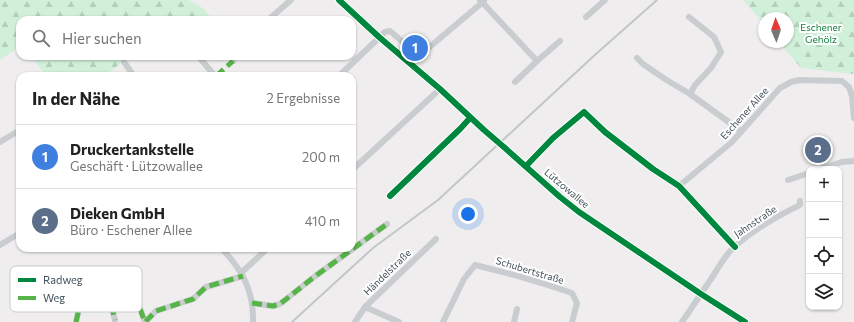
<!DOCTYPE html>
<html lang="de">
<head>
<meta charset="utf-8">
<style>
	:root { --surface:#fff; --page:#f2f2f2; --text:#222; --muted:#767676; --line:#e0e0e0; --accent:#7f898e }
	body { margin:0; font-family:Commissioner,sans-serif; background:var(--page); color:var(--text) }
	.controls { position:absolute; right:12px; bottom:12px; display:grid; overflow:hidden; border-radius:8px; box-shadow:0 1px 3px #0004 }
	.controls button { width:36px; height:36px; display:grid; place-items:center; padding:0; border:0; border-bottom:1px solid var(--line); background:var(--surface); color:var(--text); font:20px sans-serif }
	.compass { position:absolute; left:758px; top:12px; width:36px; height:36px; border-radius:50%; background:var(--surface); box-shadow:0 1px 3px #0004; rotate:358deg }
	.you { position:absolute; left:468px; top:214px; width:14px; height:14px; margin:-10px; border:3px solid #fff; border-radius:50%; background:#1a73e8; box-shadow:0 0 0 6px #1a73e833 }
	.badge { display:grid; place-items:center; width:26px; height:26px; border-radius:50%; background:var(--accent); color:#fff; font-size:13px; font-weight:700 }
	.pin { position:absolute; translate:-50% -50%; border:2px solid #fff; box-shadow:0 1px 4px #0006 }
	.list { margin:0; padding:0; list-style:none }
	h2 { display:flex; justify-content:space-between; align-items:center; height:52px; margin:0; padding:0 16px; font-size:17px }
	h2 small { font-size:13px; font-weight:400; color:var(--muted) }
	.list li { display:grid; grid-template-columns:26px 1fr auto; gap:12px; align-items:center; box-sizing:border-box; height:64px; padding:0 16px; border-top:1px solid var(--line) }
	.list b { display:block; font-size:15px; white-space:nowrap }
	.list p { margin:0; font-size:13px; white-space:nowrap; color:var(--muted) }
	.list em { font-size:13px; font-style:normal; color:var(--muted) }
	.icon { flex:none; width:22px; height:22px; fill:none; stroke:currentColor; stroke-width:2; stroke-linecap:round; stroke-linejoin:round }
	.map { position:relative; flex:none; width:854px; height:322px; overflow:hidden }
	.search { position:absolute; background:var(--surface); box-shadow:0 1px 3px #0004; left:16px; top:16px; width:340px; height:44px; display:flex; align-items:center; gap:10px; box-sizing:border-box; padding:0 14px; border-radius:12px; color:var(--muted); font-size:15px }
	.panel { position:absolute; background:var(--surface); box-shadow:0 1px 3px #0004; left:16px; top:72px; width:340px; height:180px; border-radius:12px }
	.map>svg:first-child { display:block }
	.forest { fill:url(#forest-firs) }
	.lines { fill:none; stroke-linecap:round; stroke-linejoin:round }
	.minor { stroke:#c9cdcf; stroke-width:6 }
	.rail { stroke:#c3c6c8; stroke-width:2 }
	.quiet { stroke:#57b448; stroke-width:5; stroke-dasharray:10 5; stroke-linecap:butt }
	.cycleway-casing { stroke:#fff; stroke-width:8 }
	.cycleway { stroke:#00873e; stroke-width:6 }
	.labels { text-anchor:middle; stroke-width:4; stroke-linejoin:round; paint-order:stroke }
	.park-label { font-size:10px; fill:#0f823c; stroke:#fff }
	.street-label { font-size:10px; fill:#43535b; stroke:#fff }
	.key { fill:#fff; stroke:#c7cbce; stroke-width:1 }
	.key-label { font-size:11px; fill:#43535b }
</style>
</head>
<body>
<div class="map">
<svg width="854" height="322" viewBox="0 0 854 322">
	<defs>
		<pattern id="forest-firs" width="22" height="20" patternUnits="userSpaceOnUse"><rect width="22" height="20" fill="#d0f0d9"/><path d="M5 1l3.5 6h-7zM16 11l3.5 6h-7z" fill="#b4d0bc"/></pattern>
	</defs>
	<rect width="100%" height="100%" fill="#efedee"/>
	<!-- forest -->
	<g class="forest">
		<polygon points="0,0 189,0 204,9 213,20 20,20 20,46 0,60"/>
		<polygon points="743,0 854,0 854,74 801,68 779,42 788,42 788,18 764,18 764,24"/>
		<polygon points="31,56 127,56 122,62 105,76 46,76"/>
	</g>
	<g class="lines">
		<!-- minor -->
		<g class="minor">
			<polyline points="339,0 379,37 440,89 484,130 505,148 560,197 579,212 701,294 745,322"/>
			<polyline points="480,0 537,61 515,82"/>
			<polyline points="586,17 605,0"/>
			<polyline points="689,17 714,37 721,52 711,68 695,85 690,94"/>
			<polyline points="268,20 291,0"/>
			<polyline points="198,56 215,76"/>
			<polyline points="231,56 233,61"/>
			<polyline points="637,58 643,64 665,79 690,94 741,131"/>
			<polyline points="537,61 560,41"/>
			<polyline points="124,62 134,76"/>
			<polyline points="411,65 419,56 484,1"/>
			<polyline points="339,76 385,32 390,31 419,56"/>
			<polyline points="0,142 20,130"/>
			<polyline points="526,166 553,138 584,112 605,132 653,169 679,186 735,247"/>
			<polyline points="820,169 842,162 854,161"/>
			<polyline points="352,170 440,89"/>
			<polyline points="788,180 809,173"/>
			<polyline points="679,186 732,142 780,88 791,82 800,80 842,81 849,87 852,96 854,118"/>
			<polyline points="0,245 20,233"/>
			<path d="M221,248C242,269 254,291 253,322"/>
			<polyline points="241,273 268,248"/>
			<polyline points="104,276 115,320"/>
			<polyline points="252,303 273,306 280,304 314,277 387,224"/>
			<polyline points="365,307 399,322"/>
			<polyline points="76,322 84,287 87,281 119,272 128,277 145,322 156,311 193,299 206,287 243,276"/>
			<polyline points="355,322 365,307 436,239"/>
			<path d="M443,322L464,279L475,265C508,273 540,282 572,293L577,303L572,322"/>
			<polyline points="514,322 517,309"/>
			<path d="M682,322C693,306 703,291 713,276C720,265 726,254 735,246C755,229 777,216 800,205V201"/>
		</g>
		<!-- rail -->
		<polyline class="rail" points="292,322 373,248 438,200 597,53 657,0"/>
		<!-- quiet -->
		<g class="quiet">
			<polyline points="216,76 233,61"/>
			<polyline points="104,276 115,320"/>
			<polyline points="252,303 273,306 280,304 314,277 387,224"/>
			<polyline points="76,322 84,287 87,281 119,272 128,277 145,322 156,311 193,299 206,287 243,276"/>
		</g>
		<defs>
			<g id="cycleway">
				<polyline points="339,0 379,37 440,89 484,130 505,148 560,197 579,212 701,294 745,322"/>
				<polyline points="526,166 553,138 584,112 605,132 653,169 679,186 735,247"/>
				<polyline points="390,196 460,129 470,118"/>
			</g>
		</defs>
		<!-- cycleway casing -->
		<use href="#cycleway" class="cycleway-casing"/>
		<!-- cycleway -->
		<use href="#cycleway" class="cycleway"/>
	</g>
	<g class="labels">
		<!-- park labels -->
		<g class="park-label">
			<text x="821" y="31">Eschener<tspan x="821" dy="12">Gehölz</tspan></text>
		</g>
		<!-- street labels -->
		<g class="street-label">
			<text transform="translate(744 113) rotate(-48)" y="4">Eschener Allee</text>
			<text transform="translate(567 188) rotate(40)" y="4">Lützowallee</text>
			<text transform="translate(755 221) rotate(-34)" y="4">Jahnstraße</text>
			<text transform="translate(530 270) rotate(17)" y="4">Schubertstraße</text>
			<text transform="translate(387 272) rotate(-44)" y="4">Händelstraße</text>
		</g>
	</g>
	<!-- legend -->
	<rect x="10" y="266" width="132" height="46" rx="6" class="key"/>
	<rect x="18" y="278" width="18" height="4" fill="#00873e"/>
	<rect x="18" y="296" width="18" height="4" fill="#57b448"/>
	<g class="key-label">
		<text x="43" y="284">Radweg</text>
		<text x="43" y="302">Weg</text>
	</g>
</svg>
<div class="controls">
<button>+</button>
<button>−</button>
<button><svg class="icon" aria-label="locate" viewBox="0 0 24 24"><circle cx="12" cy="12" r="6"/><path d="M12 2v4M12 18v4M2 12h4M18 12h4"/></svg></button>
<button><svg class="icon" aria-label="layers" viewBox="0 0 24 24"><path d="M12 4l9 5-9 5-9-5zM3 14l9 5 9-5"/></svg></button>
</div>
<svg class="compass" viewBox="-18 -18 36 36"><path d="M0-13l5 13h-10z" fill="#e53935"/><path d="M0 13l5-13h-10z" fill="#767676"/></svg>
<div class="you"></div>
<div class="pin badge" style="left:415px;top:48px;background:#3f7fe0">1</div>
<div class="pin badge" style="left:818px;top:150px;background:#5c6f8a">2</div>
<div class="search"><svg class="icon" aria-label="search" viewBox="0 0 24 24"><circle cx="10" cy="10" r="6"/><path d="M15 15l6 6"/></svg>Hier suchen</div>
<section class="panel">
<h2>In der Nähe<small>2 Ergebnisse</small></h2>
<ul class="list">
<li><span class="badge" style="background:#3f7fe0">1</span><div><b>Druckertankstelle</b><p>Geschäft · Lützowallee</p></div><em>200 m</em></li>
<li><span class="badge" style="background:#5c6f8a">2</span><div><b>Dieken GmbH</b><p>Büro · Eschener Allee</p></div><em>410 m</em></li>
</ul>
</section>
</div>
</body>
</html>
